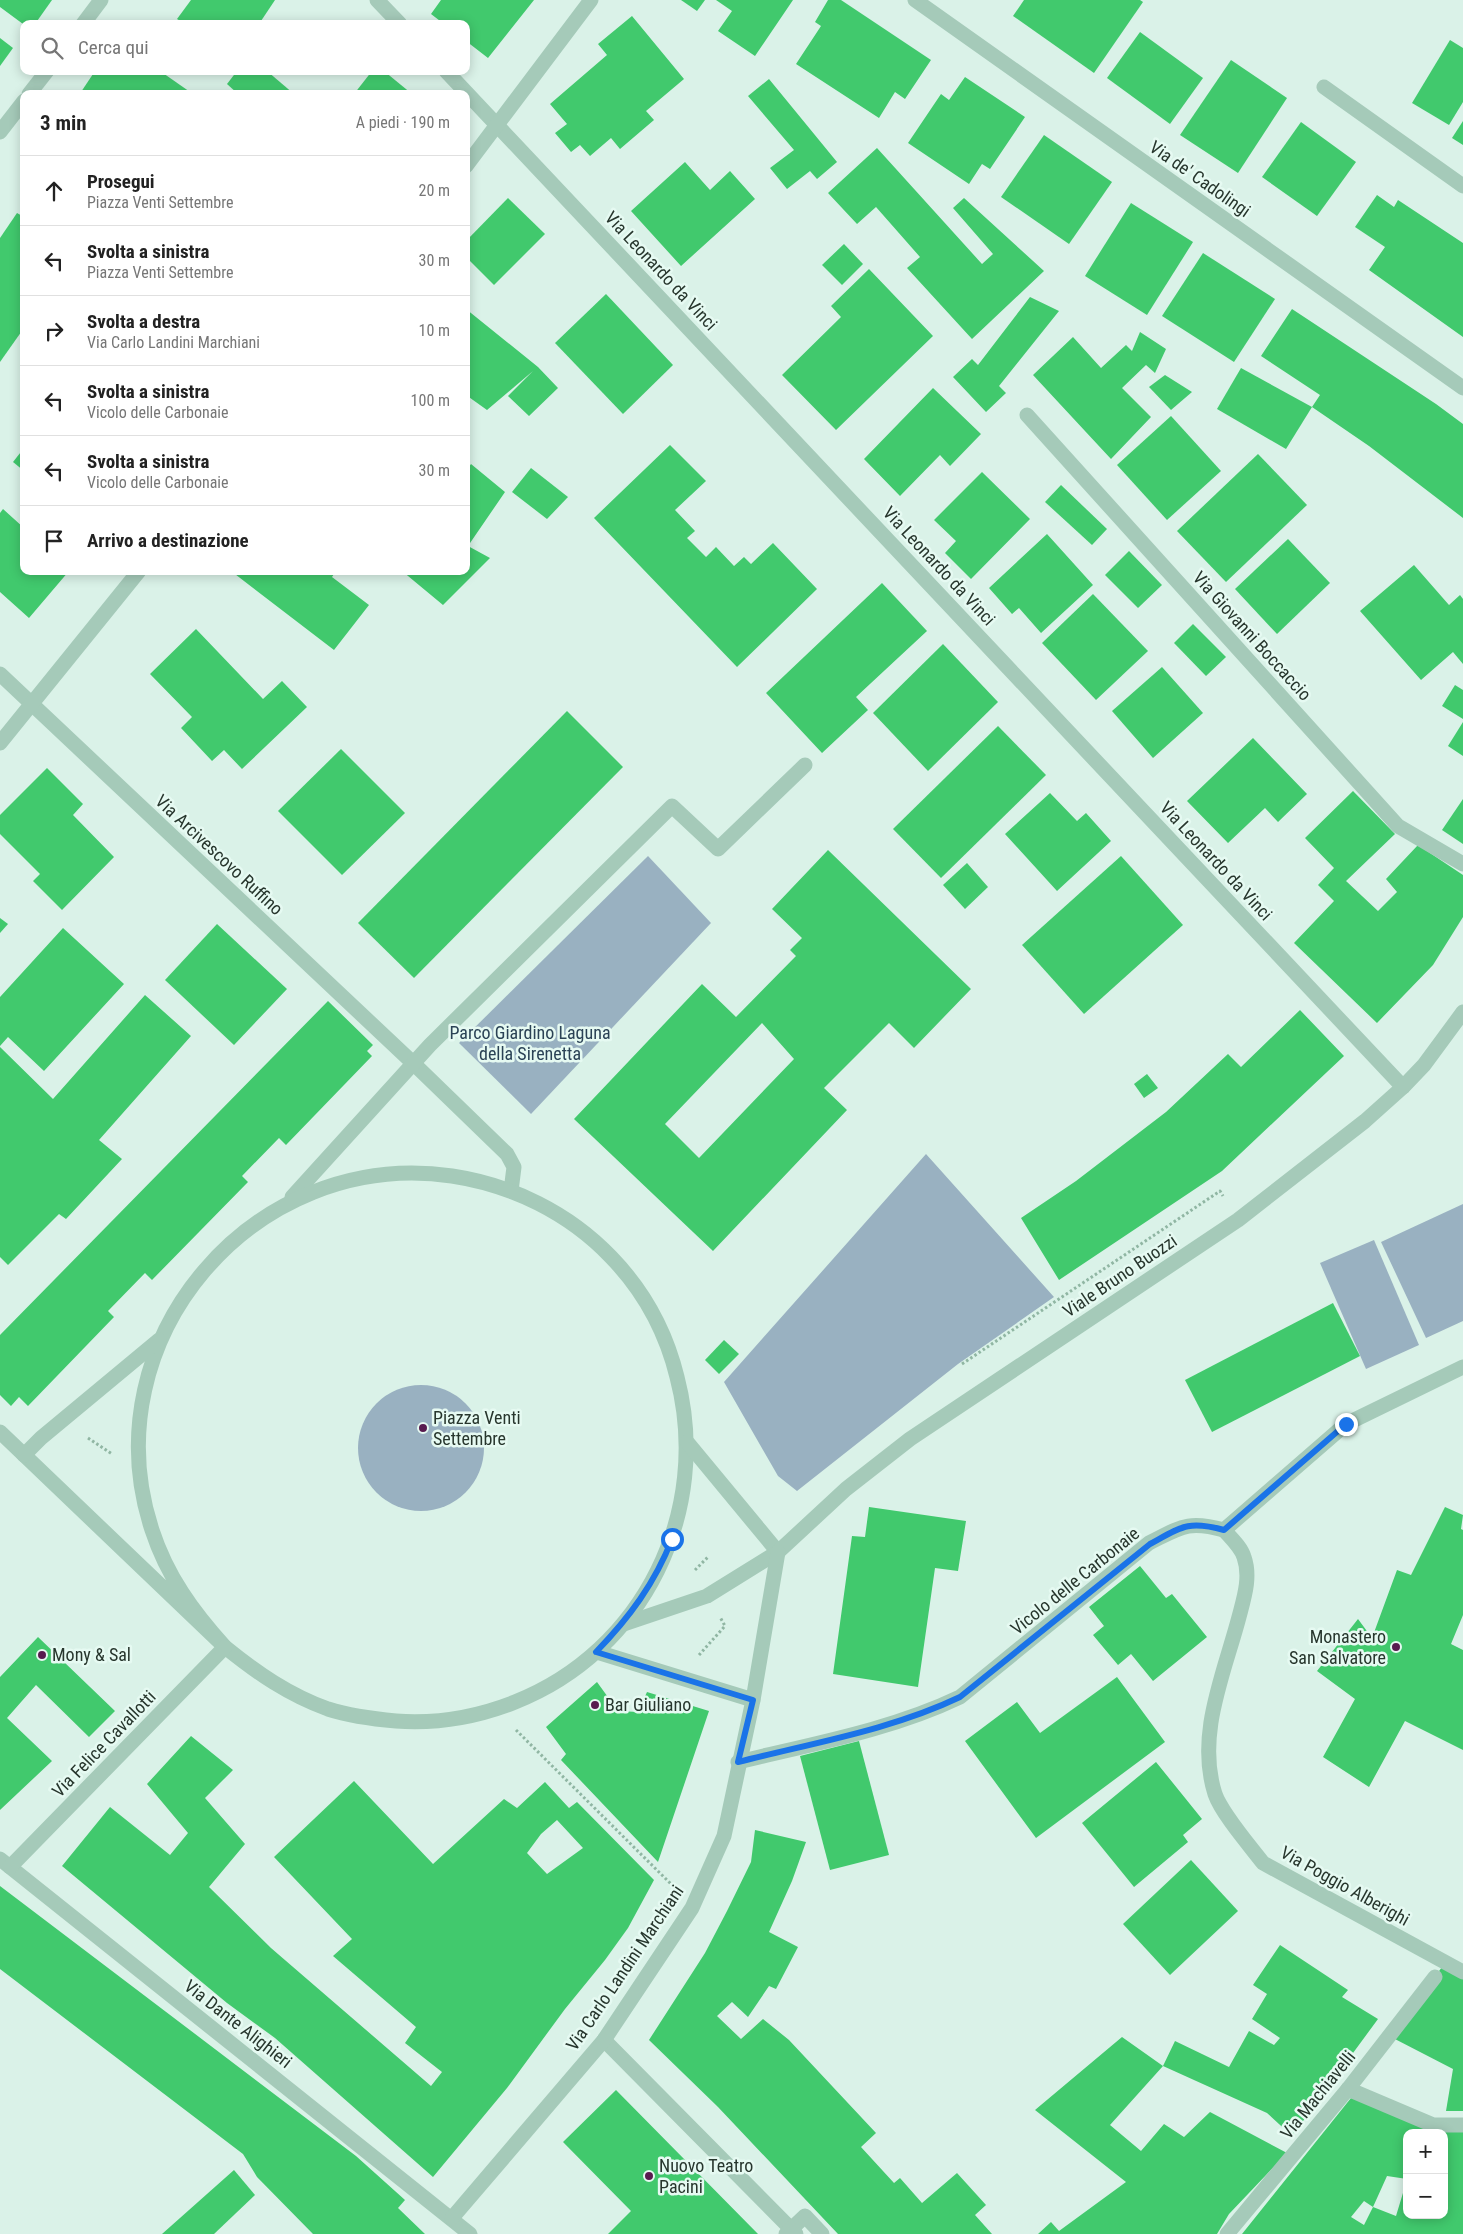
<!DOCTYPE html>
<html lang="it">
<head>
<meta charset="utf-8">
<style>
	:root { --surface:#fff; --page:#f6f6f6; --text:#222; --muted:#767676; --line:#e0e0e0 }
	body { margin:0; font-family:"Roboto Condensed",sans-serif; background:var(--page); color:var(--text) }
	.controls { position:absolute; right:15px; bottom:15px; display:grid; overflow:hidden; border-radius:10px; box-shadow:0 2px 12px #0003 }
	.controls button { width:45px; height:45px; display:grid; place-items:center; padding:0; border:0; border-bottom:1px solid var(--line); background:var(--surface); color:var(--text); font:25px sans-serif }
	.stop { position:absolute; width:15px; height:15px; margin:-11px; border:4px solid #1a73e8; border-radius:50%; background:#fff }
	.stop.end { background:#1a73e8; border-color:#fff; box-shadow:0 1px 5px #0008 }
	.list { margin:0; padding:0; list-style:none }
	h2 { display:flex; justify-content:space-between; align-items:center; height:65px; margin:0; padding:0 20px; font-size:21px }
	h2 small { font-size:16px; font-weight:400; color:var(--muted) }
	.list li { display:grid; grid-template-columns:32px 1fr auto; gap:15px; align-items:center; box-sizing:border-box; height:70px; padding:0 20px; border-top:1px solid var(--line) }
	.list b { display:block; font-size:19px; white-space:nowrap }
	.list p { margin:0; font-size:16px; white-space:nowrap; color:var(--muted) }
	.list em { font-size:16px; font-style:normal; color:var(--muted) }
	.icon { flex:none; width:28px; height:28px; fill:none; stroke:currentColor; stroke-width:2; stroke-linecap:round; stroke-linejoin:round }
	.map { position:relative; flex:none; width:1463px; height:2234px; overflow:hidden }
	.search { position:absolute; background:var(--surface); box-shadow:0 2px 12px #0003; left:20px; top:20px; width:450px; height:55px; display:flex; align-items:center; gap:12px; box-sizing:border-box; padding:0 18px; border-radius:10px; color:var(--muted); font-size:19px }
	.panel { position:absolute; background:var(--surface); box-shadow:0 2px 12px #0003; left:20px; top:90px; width:450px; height:485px; border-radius:10px }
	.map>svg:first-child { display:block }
	.green { fill:#99b1c1 }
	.building { fill:#41c96d; fill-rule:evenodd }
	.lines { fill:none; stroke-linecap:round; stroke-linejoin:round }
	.path { stroke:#90b6a3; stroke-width:3; stroke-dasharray:2.5 2.5; stroke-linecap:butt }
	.minor { stroke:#a5cab9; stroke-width:15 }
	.route { stroke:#1a73e8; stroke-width:6 }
	.poi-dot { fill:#581b4f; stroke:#e6faf2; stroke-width:2 }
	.labels { text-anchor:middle; stroke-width:5; stroke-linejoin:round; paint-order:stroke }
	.street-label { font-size:18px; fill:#27362d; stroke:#e6faf2 }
	.park-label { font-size:18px; fill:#2a4255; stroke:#e6faf2 }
	.poi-label { font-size:18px; fill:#27362d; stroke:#e6faf2; text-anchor:start }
</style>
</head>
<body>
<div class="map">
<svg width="1463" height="2234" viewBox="0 0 1463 2234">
	<rect width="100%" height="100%" fill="#daf2e8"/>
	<!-- green -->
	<g class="green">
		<polygon points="648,856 711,923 531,1114 459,1043"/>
		<polygon points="926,1154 1054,1297 958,1364 797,1491 778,1476 724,1382"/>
		<polygon points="1463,1204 1463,1321 1426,1338 1381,1242"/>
		<polygon points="1374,1240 1419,1345 1366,1369 1320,1263"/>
		<circle cx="421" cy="1448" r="63"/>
	</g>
	<!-- building -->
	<g class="building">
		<polygon points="0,0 52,0 35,24 23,24 0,7"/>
		<polygon points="191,0 275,0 259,24 185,24 177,19"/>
		<polygon points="441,0 534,0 488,58 466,41 466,24 444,24 431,14"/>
		<polygon points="681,0 705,0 697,11"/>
		<polygon points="716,0 793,0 755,56 718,31 732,11"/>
		<polygon points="828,0 841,0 931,60 905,99 895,92 879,118 796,64 821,26 815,22"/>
		<polygon points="1024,0 1140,0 1143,2 1094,73 1013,16"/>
		<polygon points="632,16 684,79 646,111 654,120 620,149 611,138 590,156 580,145 571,152 555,133 567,124 550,104 607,55 598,44"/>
		<polygon points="1140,32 1203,78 1170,124 1107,78"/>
		<polygon points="0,38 13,48 0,66"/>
		<polygon points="1450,40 1463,48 1463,102 1449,125 1412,103"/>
		<polygon points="1231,60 1287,98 1238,173 1180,135"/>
		<polygon points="95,71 160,71 193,94 84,94 81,92"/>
		<polygon points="237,71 267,71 294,94 238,94 227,84"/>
		<polygon points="372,71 384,71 412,94 354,94"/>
		<polygon points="965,77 1025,117 990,169 982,164 969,184 908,143 941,94 949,100"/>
		<polygon points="769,79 837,162 817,179 810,171 787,189 770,168 794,150 748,96"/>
		<polygon points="1463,121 1463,145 1452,138"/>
		<polygon points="1301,122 1356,162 1317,216 1262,177"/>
		<polygon points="1044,135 1112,182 1069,244 1001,197"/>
		<polygon points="877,148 982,264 993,254 953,208 964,198 1044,271 972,339 907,268 920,257 876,207 857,224 828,193"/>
		<polygon points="685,162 710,190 730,171 755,199 681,266 631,211"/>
		<polygon points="1377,195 1394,207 1398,200 1463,243 1463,337 1369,270 1385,247 1355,227"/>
		<polygon points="508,198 545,234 494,285 466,257 466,241"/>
		<polygon points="1131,203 1193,242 1147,315 1085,276"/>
		<polygon points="17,213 24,217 24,328 0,362 0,238"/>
		<polygon points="844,244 863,264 842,285 822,265"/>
		<polygon points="1203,253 1275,299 1234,362 1162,316"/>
		<polygon points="869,269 933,336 836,430 782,375 841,317 831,306"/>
		<polygon points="606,294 673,365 623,414 555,343"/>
		<polygon points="1030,297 1059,311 999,386 1006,393 986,412 953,377 972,359 978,365"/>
		<polygon points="466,309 538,367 558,388 529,416 508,396 533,371 487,410 466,395"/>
		<polygon points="1292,309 1436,404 1463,424 1463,518 1369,446 1312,407 1320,395 1261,356"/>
		<polygon points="1140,332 1166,349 1155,373 1146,365 1122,388 1151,417 1111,459 1033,375 1073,337 1101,368 1126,345 1132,351"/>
		<polygon points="1241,368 1312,407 1286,449 1217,409"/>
		<polygon points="1165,375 1192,392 1171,410 1149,387"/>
		<polygon points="933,388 981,434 950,466 940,455 900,496 864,459"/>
		<polygon points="1171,416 1221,471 1167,520 1117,465"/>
		<polygon points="670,445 706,481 675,510 695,531 687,538 706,557 716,547 734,566 744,557 751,564 773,543 817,589 737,667 594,518"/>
		<polygon points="24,448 24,471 13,462"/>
		<polygon points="1258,454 1307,505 1226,582 1177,531"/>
		<polygon points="471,464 505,492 468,546 490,558 443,605 402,571 466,571 466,471"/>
		<polygon points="531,468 568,497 547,519 512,492"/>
		<polygon points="982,472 1030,519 971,579 945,553 956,541 934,520"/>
		<polygon points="1061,485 1107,529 1092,545 1045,502"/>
		<polygon points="3,509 24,528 24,571 69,571 29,618 0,592 0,513"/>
		<polygon points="1047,534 1093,585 1041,633 1019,608 1012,614 989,588"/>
		<polygon points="1288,539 1330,583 1277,634 1235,589"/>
		<polygon points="1129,551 1162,585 1138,608 1105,575"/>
		<polygon points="1414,565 1449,605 1460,595 1463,599 1463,664 1453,652 1421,680 1360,611"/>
		<polygon points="231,571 336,571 332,577 369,605 334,650"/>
		<polygon points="882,583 927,631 856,697 868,710 822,753 766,693"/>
		<polygon points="1093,594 1148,651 1096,700 1042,643"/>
		<polygon points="1193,624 1226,657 1206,676 1174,643"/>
		<polygon points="196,629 263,699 282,681 307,707 242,769 224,750 212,761 181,728 192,717 150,674"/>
		<polygon points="943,644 998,702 928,771 873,713"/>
		<polygon points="1162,667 1203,713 1153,758 1112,711"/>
		<polygon points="1455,685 1463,690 1463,719 1442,706"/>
		<polygon points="567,711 623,767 414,978 358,923"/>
		<polygon points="1463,722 1463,756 1448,746"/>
		<polygon points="998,726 1046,775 941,878 893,829"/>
		<polygon points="1253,738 1307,794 1278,822 1265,808 1228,843 1187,801"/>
		<polygon points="341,749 405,813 342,875 278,811"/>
		<polygon points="47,768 83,804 73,815 114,857 62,910 33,881 40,874 0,834 0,815"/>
		<polygon points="1353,791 1395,834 1346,881 1378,911 1397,892 1386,879 1418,845 1463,875 1463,917 1433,965 1377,1023 1294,943 1334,901 1318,885 1334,868 1305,838"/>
		<polygon points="1050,793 1077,821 1086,813 1111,841 1057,891 1005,834"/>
		<polygon points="1463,799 1463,844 1442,830"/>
		<path d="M828,850L971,989L914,1048L889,1023L824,1088L847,1110L713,1251L574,1119L702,984L736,1017L796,956L790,950L802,938L772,909ZM762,1023L794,1059L699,1158L665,1124Z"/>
		<polygon points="1121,856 1183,925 1084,1014 1022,945"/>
		<polygon points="967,863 988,887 965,909 943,885"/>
		<polygon points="0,918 8,924 0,933"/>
		<polygon points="217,924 287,989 234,1045 165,980"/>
		<polygon points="63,928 124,984 44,1071 8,1037 0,1046 0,997"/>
		<polygon points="145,995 191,1036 99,1140 122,1159 66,1219 59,1214 8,1265 0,1257 0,1047 53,1099"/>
		<polygon points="328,1001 373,1045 367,1051 372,1056 286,1145 279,1138 242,1176 248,1182 152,1280 145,1273 108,1311 114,1317 28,1406 19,1397 11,1406 0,1395 0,1335"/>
		<polygon points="1300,1010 1344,1056 1222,1171 1059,1280 1021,1218 1076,1181 1166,1112 1228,1054 1241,1067"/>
		<polygon points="1147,1074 1158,1088 1144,1098 1134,1084"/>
		<polygon points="1333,1303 1360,1356 1212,1432 1185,1380"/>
		<polygon points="724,1340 739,1354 719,1374 705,1360"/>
		<polygon points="869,1507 966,1521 958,1571 935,1568 918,1687 833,1674 852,1536 865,1537"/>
		<polygon points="1445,1507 1463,1515 1461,1529 1463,1530 1463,1615 1451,1644 1463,1650 1463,1750 1405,1721 1369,1787 1323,1757 1355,1699 1317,1671 1358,1619 1372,1638 1397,1570 1411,1575"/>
		<polygon points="1140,1566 1166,1598 1172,1594 1207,1637 1153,1681 1131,1654 1118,1665 1093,1635 1104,1626 1089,1607"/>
		<polygon points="38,1637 115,1711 89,1737 36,1685 7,1718 52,1761 0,1810 0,1677"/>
		<polygon points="1117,1677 1165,1742 1036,1838 965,1741 1017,1702 1040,1733"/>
		<polygon points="597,1682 618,1711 638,1712 647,1692 709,1711 658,1862 561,1760 566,1754 546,1727"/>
		<path d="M191,1736L233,1770L205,1798L245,1844L209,1887L271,1948L431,2086L442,2072L405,2043L416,2027L333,1956L352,1939L274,1857L354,1781L433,1864L504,1799L517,1808L545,1782L569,1808L577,1802L654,1880L628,1928L605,1960L565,2009L507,2088L433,2177L275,2038L227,2003L62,1866L110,1807L170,1855L188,1833L147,1784ZM557,1820L583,1848L547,1874L527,1853L541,1834Z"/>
		<polygon points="859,1741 889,1855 830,1870 800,1756"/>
		<polygon points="1156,1762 1202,1819 1183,1835 1188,1842 1134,1887 1082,1823"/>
		<polygon points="755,1830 806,1842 792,1881 769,1932 798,1947 776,1989 769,1986 748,2017 732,2002 717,2016 741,2039 763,2019 789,2040 876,2133 861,2147 894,2183 900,2178 922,2203 957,2173 986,2205 975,2215 992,2234 838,2234 718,2107 649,2040 705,1953 727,1911 751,1862"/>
		<polygon points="1191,1860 1238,1911 1170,1975 1123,1924"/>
		<polygon points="0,1886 356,2156 405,2200 398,2208 425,2234 313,2234 257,2177 243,2154 0,1969"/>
		<polygon points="1280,1945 1348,1990 1342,1997 1378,2019 1292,2136 1267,2113 1163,2066 1175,2041 1229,2067 1249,2031 1274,2045 1280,2038 1252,2019 1267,1994 1253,1985"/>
		<polygon points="1442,1967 1463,1978 1463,2111 1446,2111 1453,2069 1391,2037"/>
		<polygon points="1122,2037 1163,2066 1110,2125 1141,2151 1164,2124 1184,2137 1210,2112 1287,2153 1229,2214 1217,2234 1038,2234 1051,2222 1059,2231 1126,2182 1035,2110"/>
		<polygon points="616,2090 758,2234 608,2234 631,2211 563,2142"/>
		<path d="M1351,2098L1463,2127V2234H1242ZM1407,2133H1444V2215H1407L1406,2183L1396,2216L1373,2207L1364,2225L1351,2217L1364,2201L1373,2207L1387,2176L1407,2179Z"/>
		<polygon points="234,2170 255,2195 214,2234 162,2234"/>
	</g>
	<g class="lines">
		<!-- path -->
		<g class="path">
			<polyline points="962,1364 1220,1191 1223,1196"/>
			<polyline points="88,1438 112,1454"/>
			<polyline points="695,1570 709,1556"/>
			<polyline points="699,1655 725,1626 720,1617"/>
			<polyline points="516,1730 673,1886"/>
		</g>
		<!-- minor -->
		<g class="minor">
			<polyline points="377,0 400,24"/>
			<polyline points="915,0 1463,388"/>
			<polyline points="83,24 101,0"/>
			<polyline points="446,71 1403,1087"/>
			<polyline points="1324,87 1463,186"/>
			<polyline points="29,94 47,71"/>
			<polyline points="0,132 24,101"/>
			<polyline points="466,166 591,0"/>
			<polyline points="1027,415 1398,826 1463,864"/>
			<polyline points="0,674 413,1063 507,1154 514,1167 511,1191"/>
			<polyline points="0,743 139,571"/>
			<polyline points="292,1197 430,1045 672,806 718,849 805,765"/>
			<path d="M0,1432L225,1647C257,1673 289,1695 328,1709C350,1716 373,1719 396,1721C437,1724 477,1717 515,1702C644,1651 712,1511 677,1377C666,1332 643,1290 611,1257C569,1213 512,1185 452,1176C255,1147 89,1339 152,1530C167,1576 193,1612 225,1647"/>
			<polyline points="687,1442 778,1552"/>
			<polyline points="24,1455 41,1438 159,1340"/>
			<path d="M1224,1530C1231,1538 1241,1547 1244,1557C1251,1577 1244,1598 1239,1617C1224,1674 1196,1735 1215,1794C1222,1814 1250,1846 1263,1863L1463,1972"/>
			<polyline points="1224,1530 1346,1424 1463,1367"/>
			<polyline points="624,1624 707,1596 778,1552 846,1489 910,1439 1238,1220 1365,1121 1403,1087 1424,1065 1463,1012"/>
			<polyline points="597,1652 753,1700"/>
			<path d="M738,1762C812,1744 891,1730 960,1697L1149,1543C1181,1527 1188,1520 1224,1530"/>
			<polyline points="0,1859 470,2234"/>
			<polyline points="10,1867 225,1647"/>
			<polyline points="604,2040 796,2234"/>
			<polyline points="1348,2089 1433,2125 1463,2125"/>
			<polyline points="452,2218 604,2040 692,1908 724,1836 753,1700 778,1552"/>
			<polyline points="786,2234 805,2216 822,2234"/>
			<polyline points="1227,2234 1348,2089 1435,1977"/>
		</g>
	</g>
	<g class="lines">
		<!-- route -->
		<path class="route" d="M672,1539C655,1583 629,1618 596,1652L753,1700L738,1762C812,1743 891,1730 960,1697L1150,1544C1181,1527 1188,1520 1224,1530L1346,1424"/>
	</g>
	<!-- markers -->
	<g class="poi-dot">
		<circle cx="423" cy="1428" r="5"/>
		<circle cx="1396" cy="1647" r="5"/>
		<circle cx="42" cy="1655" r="5"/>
		<circle cx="595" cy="1705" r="5"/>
		<circle cx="649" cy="2176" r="5"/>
	</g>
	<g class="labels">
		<!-- street labels -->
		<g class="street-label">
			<text transform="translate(1200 179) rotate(35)" y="6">Via de' Cadolingi</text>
			<text transform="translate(661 271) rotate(47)" y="6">Via Leonardo da Vinci</text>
			<text transform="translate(939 566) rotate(47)" y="6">Via Leonardo da Vinci</text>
			<text transform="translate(1252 636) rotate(48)" y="6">Via Giovanni Boccaccio</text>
			<text transform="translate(219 855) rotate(43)" y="6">Via Arcivescovo Ruffino</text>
			<text transform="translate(1216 861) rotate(47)" y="6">Via Leonardo da Vinci</text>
			<text transform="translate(1120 1276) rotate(-34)" y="6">Viale Bruno Buozzi</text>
			<text transform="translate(1075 1581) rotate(-39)" y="6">Vicolo delle Carbonaie</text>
			<text transform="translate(104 1744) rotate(-46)" y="6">Via Felice Cavallotti</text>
			<text transform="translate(1345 1886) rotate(29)" y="6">Via Poggio Alberighi</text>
			<text transform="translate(625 1968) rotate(-56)" y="6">Via Carlo Landini Marchiani</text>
			<text transform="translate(238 2024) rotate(38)" y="6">Via Dante Alighieri</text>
			<text transform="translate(1318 2095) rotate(-51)" y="6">Via Machiavelli</text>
		</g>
		<!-- park labels -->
		<g class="park-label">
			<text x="530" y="1039">Parco Giardino Laguna<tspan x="530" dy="21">della Sirenetta</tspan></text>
		</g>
		<!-- poi labels -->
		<g class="poi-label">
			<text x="433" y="1424">Piazza Venti<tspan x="433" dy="21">Settembre</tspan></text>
			<text x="1386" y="1643" text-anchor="end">Monastero<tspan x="1386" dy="21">San Salvatore</tspan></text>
			<text x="52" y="1661">Mony &amp; Sal</text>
			<text x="605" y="1711">Bar Giuliano</text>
			<text x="659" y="2172">Nuovo Teatro<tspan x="659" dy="21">Pacini</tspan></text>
		</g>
	</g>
</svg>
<div class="controls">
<button>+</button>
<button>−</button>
</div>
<div class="stop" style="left:672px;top:1539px"></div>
<div class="stop end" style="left:1346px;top:1424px"></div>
<div class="search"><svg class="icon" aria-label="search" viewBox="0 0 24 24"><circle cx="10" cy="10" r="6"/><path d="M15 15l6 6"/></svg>Cerca qui</div>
<section class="panel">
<h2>3 min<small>A piedi · 190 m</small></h2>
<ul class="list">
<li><svg class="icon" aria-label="ahead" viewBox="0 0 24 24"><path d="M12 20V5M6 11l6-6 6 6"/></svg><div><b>Prosegui</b><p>Piazza Venti Settembre</p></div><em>20 m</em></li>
<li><svg class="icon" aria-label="left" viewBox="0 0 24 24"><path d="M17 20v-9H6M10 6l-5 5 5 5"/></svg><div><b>Svolta a sinistra</b><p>Piazza Venti Settembre</p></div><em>30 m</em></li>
<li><svg class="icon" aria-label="right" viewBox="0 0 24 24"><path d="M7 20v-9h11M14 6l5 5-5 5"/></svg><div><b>Svolta a destra</b><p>Via Carlo Landini Marchiani</p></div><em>10 m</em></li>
<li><svg class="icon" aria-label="left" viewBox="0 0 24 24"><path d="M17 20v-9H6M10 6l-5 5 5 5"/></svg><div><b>Svolta a sinistra</b><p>Vicolo delle Carbonaie</p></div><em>100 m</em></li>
<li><svg class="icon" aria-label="left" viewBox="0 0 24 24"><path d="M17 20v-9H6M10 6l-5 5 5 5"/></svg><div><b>Svolta a sinistra</b><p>Vicolo delle Carbonaie</p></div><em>30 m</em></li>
<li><svg class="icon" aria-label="arrive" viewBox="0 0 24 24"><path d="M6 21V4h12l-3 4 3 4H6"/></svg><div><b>Arrivo a destinazione</b></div></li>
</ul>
</section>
</div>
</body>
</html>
